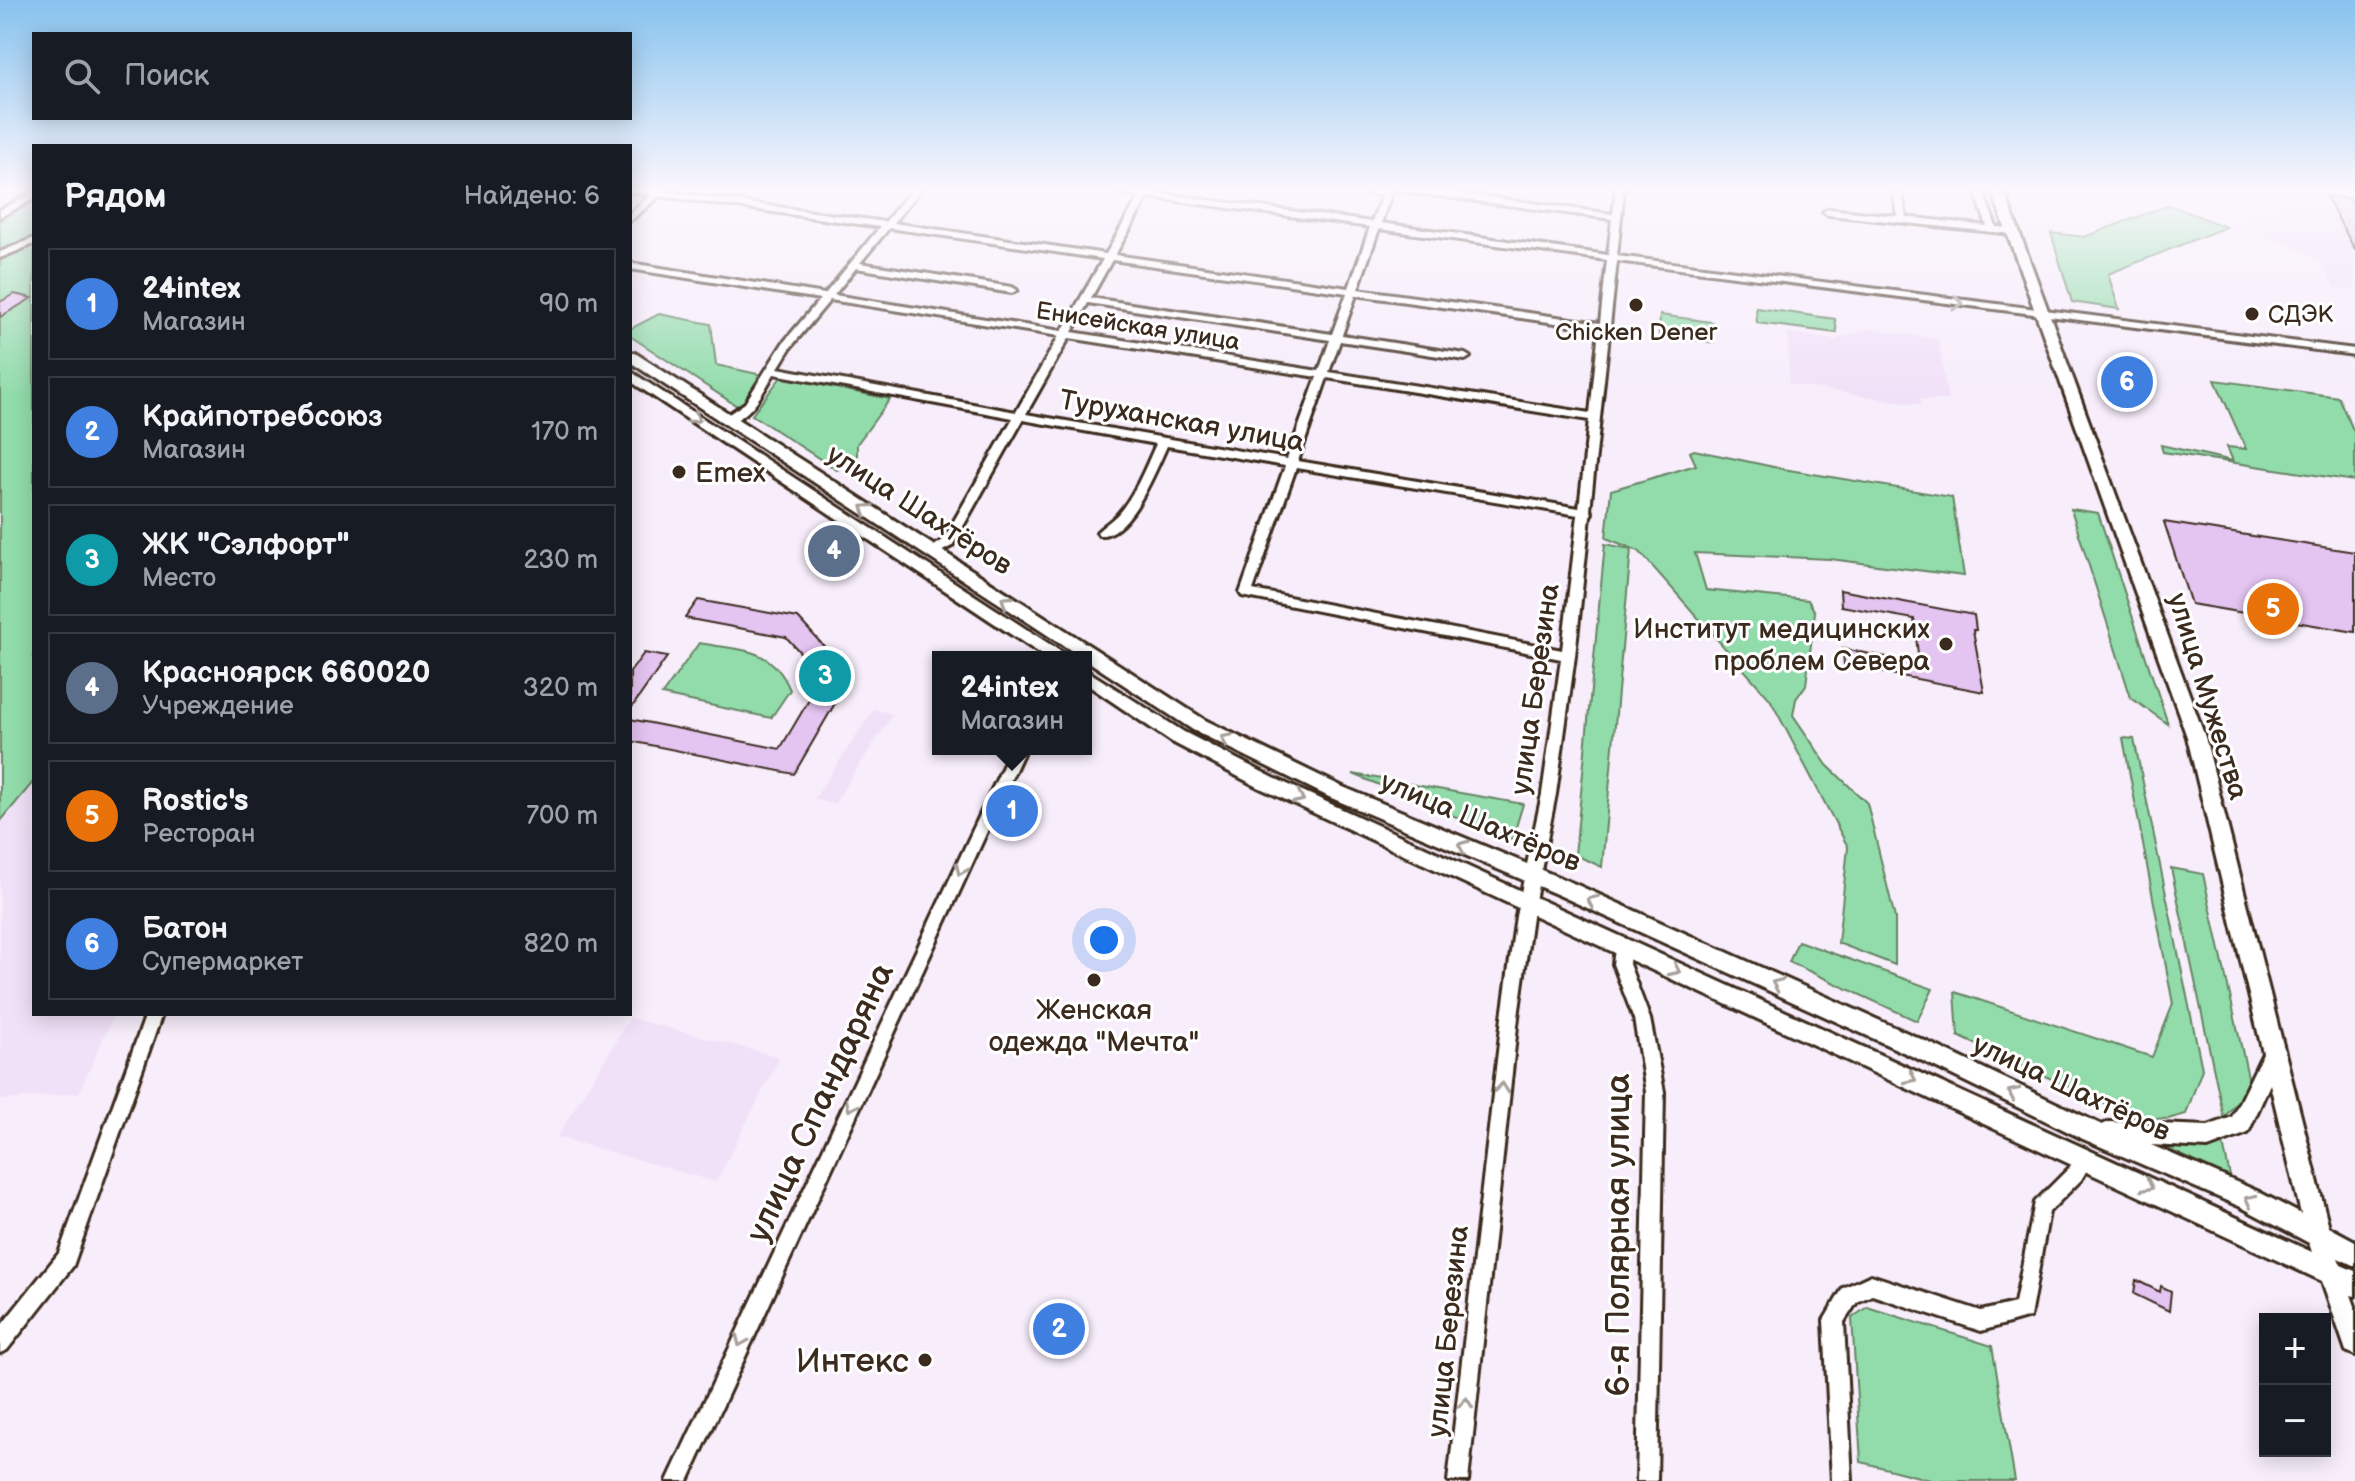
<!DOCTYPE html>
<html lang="ru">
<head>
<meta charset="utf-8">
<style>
	:root { --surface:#171b24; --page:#242831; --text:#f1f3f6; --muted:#9ea1a6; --line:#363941; --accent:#9f9995 }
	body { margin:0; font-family:"Balsamiq Sans",sans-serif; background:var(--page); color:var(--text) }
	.controls { position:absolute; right:24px; bottom:24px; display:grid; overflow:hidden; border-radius:0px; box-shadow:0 4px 20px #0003 }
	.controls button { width:72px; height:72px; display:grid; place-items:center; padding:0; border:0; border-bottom:2px solid var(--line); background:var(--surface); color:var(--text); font:40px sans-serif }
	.you { position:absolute; left:1104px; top:940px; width:28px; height:28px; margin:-20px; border:6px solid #fff; border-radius:50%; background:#1a73e8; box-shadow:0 0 0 12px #1a73e833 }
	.badge { display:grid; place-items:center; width:52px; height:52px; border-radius:50%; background:var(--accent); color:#fff; font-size:26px; font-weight:700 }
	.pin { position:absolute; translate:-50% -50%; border:4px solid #fff; box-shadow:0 2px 8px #0006 }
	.popup { position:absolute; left:932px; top:651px; width:160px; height:104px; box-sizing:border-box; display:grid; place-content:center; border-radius:0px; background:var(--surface); filter:drop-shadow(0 2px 6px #0005); font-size:26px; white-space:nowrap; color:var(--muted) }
	.popup b { font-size:30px; color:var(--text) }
	.popup::after { content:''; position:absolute; left:50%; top:100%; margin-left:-16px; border:16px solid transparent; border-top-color:var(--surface) }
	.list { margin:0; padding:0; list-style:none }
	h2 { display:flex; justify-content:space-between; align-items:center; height:104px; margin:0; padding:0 32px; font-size:34px }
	h2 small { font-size:26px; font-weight:400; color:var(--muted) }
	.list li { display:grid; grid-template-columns:52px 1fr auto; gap:24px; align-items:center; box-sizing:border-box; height:112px; margin:0 16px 16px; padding:0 16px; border:2px solid var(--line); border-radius:0px }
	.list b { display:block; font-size:30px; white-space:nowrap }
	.list p { margin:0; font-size:26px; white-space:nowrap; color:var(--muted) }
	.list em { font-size:26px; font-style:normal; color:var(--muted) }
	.icon { flex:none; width:44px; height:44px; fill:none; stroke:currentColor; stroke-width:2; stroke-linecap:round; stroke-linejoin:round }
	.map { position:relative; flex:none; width:2355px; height:1481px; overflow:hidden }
	.search { position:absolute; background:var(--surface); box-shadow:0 4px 20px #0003; left:32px; top:32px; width:600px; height:88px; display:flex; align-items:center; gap:20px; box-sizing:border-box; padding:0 28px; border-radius:0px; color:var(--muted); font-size:30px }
	.panel { position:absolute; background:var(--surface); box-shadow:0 4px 20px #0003; left:32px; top:144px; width:600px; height:872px; border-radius:0px }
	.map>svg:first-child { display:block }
	.built { fill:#f1e1f8 }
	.green { fill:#92dcab; stroke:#668364; stroke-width:2 }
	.building { fill:#e4c4f1; stroke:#3b2a1e; stroke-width:2 }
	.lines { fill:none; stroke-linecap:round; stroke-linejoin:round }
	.minor-casing { stroke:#3b2a1e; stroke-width:6 }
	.major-casing { stroke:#3b2a1e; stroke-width:6 }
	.minor { fill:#fff; fill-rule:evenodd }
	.major { fill:#fff; fill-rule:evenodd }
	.oneway { stroke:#a79f9a }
	.poi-dot { fill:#3b2a1e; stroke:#fff; stroke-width:3 }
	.labels { text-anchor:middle; stroke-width:6; stroke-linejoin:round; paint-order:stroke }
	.far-poi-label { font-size:24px; fill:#3b2a1e; stroke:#fff; text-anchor:start }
	.far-street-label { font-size:24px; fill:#3b2a1e; stroke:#fff }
	.street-label { font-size:28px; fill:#3b2a1e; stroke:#fff }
	.poi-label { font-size:28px; fill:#3b2a1e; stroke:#fff; text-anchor:start }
	.near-street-label { font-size:34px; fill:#3b2a1e; stroke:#fff }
	.near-poi-label { font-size:34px; fill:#3b2a1e; stroke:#fff; text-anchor:end }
</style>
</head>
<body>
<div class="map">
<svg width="2355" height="1481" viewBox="0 0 2355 1481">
	<rect width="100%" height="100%" fill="#f7edfb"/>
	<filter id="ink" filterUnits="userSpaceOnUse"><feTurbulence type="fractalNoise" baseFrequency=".0125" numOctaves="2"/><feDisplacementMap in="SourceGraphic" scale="16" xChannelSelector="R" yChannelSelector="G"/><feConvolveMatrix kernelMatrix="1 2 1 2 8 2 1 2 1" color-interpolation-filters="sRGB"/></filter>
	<g filter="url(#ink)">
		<!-- built -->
		<g class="built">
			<polygon points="2326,188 2355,188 2355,290 2335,288 2319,260 2242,223"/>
			<polygon points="1867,329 1938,339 1948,400 1920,399 1921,405 1789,384 1788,333 1835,340"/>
			<polygon points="874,709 893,714 834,804 814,799"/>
			<polygon points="34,781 34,1014 114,1014 79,1093 0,1100 0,822"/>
			<polygon points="630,1018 780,1057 716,1182 557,1137"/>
		</g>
		<!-- green -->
		<g class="green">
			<polygon points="34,199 34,237 0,251 0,218"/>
			<polygon points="2169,205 2226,227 2108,274 2119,309 2072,302 2051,233 2084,237"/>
			<polygon points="34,245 34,781 0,822 0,259"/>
			<polygon points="1756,308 1835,319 1837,333 1757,323"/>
			<polygon points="659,314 711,324 716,365 762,375 745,401 737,406 630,336 630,329"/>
			<polygon points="1660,315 1712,322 1711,342 1659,335"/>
			<polygon points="781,377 890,399 857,444 857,456 837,470 752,415"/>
			<polygon points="2215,380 2338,397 2355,434 2355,481 2163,452 2161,445 2233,461 2227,447 2246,449"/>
			<polygon points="1694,450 1783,469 1952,497 1964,576 1830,559 1695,553 1706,590 1808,600 1815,612 1806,685 1796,699 1793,715 1827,765 1867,803 1895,918 1895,965 1838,943 1848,847 1770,699 1639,551 1606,538 1611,490 1696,465 1690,452"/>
			<polygon points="2071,509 2098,513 2168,724 2131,698"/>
			<polygon points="1605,544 1631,549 1602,867 1575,855"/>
			<path d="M699,643C741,651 772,646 790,690L771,718L662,695Z"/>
			<polygon points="2123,738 2134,739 2202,1069 2186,1114 2168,1119 2136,1118 1958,1036 1955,992 2152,1057 2173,1004"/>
			<polygon points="1353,774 1523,804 1512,840"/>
			<polygon points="2171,868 2203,874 2250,1086 2224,1118"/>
			<polygon points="1798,941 1933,989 1917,1021 1789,962"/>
			<polygon points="2153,1142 2223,1144 2230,1176 2224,1175"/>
			<polygon points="1867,1307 1992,1346 2015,1481 1934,1481 1861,1462 1852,1318"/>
		</g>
		<!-- building -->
		<g class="building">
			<polygon points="2326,196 2349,199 2355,210 2355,250"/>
			<polygon points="14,294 32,298 0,317 0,302"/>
			<polygon points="2164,522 2355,552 2355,632 2191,604"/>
			<polygon points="1840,590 1974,615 1976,630 1973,630 1984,692 1844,665 1843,649 1919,663 1914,619 1841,606"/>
			<polygon points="698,600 798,618 831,654 841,693 794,774 630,741 630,719 780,749 816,688 810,663 786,637 685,618"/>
			<polygon points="644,653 667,657 630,710 630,672"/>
			<polygon points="2136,1280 2160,1292 2161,1286 2171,1291 2169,1311 2134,1294"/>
		</g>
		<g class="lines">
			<defs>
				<g id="minor">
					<path d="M630,188H660L664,191L885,222L913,188H922L893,223L1106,254L1139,196L1100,188L1142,191L1144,188H1152L1150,192L1372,222L1382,196L1343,188L1384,191L1385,188H1393L1381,223L1608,255L1612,219L1400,191L1396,188H1421L1613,214L1616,188H1624L1617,256L2355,349V355L1617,261L1590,510L1592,513L1590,516L1575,656L1556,794L1532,916L1518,1017L1468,1481H1448L1502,1017L1516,916L1542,794L1561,659L1242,596L1240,593L1285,466L1167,446C1156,469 1130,538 1099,535L1097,532C1103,526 1111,521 1117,515C1135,495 1145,468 1156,444L1023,420L952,546L935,555H927L925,552L943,540L1013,418L774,374C763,392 748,423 723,422V418L745,403L783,343L820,299L630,269V263L825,294L880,227L660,196L630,221V213L651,195L630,192ZM1148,197L1370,227L1349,288L1115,255ZM889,228L1103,259L1062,331L834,295L856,268L1012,293L1017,290L1012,287L860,263ZM1379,229L1607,260L1600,323L1358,289ZM1112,260L1347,293L1332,334L1091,298ZM1356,295L1599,329L1590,413L1329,372L1340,341L1465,360L1470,357L1465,354L1342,335ZM830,300L1059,336L1016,412L778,368L791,347ZM1088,303L1330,340L1319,371L1072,332ZM1069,338L1317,377L1287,459L1026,414ZM1327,378L1589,420L1579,508L1298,461ZM1296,468L1578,515L1562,650L1253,590Z"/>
					<polygon points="1893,188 1901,188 1906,217 1987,226 1974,188 1982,188 1996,227 2013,228 2018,231 2013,234 1828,215 1823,212 1828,209 1897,216"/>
					<polygon points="34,192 34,199 0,217 0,210"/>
					<polygon points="34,238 34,244 0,258 0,252"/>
					<polygon points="1011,749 1025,749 688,1481 667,1481"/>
					<polygon points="1622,939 1628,941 1630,946 1629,964 1650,1019 1664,1092 1657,1481 1637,1481 1646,1092 1634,1019 1613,964 1616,941"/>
					<polygon points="146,1014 162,1014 73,1266 7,1350 0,1353 0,1327 59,1253"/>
					<polygon points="2085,1149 2091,1152 2094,1158 2081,1180 2049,1212 2030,1317 1981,1331 1872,1295 1857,1302 1844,1322 1852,1481 1832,1481 1824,1320 1843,1288 1871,1275 1981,1311 2015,1303 2035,1202 2069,1168 2079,1152"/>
				</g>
				<g id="major">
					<path d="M1991,188H2003L2205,737L2329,1227L2355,1241V1266L2338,1258L2341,1265L2355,1271V1296L2351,1295L2355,1306V1355L2346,1351L2322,1281L1260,788L1172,742L1086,684V670L1184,732L1274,778L2312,1252L2309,1243L2241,1207L2083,1139L1927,1063L1561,896L1329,797L1193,730L1086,660V657H1081L630,362V352L635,353L1205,720L1343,787L1575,884L1943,1049L2102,1125L2109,1122L2208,1126L2232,1117L2263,1053L2187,737ZM2270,1084L2301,1214L2257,1191L2151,1145L2208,1148L2248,1133Z"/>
					<polygon points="630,371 1063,653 1066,657 1045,657 630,381"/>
				</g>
			</defs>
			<!-- minor casing -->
			<use href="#minor" class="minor-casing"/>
			<!-- major casing -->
			<use href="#major" class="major-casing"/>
			<!-- minor -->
			<use href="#minor" class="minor"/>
			<!-- major -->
			<use href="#major" class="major"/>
		</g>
		<!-- one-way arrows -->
		<defs><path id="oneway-chevron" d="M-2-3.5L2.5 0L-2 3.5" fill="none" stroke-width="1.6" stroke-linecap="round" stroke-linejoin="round" transform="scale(2)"/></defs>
		<g class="oneway">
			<use href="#oneway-chevron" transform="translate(1958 303) rotate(7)"/>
			<use href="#oneway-chevron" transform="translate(695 418) rotate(34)"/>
			<use href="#oneway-chevron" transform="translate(866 509) rotate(-147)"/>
			<use href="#oneway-chevron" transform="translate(1006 601) rotate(-147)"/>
			<use href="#oneway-chevron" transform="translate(1226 739) rotate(-153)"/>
			<use href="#oneway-chevron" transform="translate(1299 798) rotate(25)"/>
			<use href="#oneway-chevron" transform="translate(1463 846) rotate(-157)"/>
			<use href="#oneway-chevron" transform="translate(961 870) rotate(114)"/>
			<use href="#oneway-chevron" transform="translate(1592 901) rotate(-156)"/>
			<use href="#oneway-chevron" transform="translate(1675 970) rotate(25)"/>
			<use href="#oneway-chevron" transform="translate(1777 984) rotate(-156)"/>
			<use href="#oneway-chevron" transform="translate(1911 1078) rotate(25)"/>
			<use href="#oneway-chevron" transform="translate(1502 1088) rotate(-84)"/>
			<use href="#oneway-chevron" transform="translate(2013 1093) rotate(-154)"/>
			<use href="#oneway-chevron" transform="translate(851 1106) rotate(115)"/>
			<use href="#oneway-chevron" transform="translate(2148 1186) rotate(25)"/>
			<use href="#oneway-chevron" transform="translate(2250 1200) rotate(-154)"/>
			<use href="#oneway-chevron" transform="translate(741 1341) rotate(114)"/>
			<use href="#oneway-chevron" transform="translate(1466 1403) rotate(-84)"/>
		</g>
	</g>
	<!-- sky -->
	<linearGradient id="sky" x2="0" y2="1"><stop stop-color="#87c2ee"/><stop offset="0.48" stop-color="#fbf7fd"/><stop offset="1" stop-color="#fbf7fd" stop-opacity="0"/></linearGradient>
	<rect width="2355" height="395" fill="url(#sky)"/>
	<!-- markers -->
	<g class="poi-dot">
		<circle cx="1636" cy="305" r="8"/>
		<circle cx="2252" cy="314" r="8"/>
		<circle cx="679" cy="472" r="8"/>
		<circle cx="1946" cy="644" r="8"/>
		<circle cx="1094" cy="980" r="8"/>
		<circle cx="925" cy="1360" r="8"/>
	</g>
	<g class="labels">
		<!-- far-poi labels -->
		<g class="far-poi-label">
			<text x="2268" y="322">СДЭК</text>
			<text x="1636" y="340" text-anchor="middle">Chicken Dener</text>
		</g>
		<!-- far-street labels -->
		<g class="far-street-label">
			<text transform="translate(1138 326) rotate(9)" y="8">Енисейская улица</text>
		</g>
		<!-- street labels -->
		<g class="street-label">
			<text transform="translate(1182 420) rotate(10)" y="10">Туруханская улица</text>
			<text transform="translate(920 509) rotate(33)" y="10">улица Шахтёров</text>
			<text transform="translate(1534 689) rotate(-82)" y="10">улица Березина</text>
			<text transform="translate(2209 696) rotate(73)" y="10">улица Мужества</text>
			<text transform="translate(1481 821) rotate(23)" y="10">улица Шахтёров</text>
			<text transform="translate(2072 1087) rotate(25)" y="10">улица Шахтёров</text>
			<text transform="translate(1447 1331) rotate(-84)" y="10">улица Березина</text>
		</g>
		<!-- poi labels -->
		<g class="poi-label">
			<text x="695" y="482">Emex</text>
			<text x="1930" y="638" text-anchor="end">Институт медицинских<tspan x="1930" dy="32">проблем Севера</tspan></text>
			<text x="1094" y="1019" text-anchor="middle">Женская<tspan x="1094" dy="32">одежда "Мечта"</tspan></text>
		</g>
		<!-- near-street labels -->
		<g class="near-street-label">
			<text transform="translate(819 1102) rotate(-65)" y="12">улица Спандаряна</text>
			<text transform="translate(1617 1235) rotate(-90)" y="12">6-я Полярная улица</text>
		</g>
		<!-- near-poi labels -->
		<g class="near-poi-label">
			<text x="909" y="1372">Интекс</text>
		</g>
	</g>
</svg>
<div class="controls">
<button>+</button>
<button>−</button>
</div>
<div class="you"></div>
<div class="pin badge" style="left:1012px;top:811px;background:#3f7fe0">1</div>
<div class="popup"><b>24intex</b>Магазин</div>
<div class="pin badge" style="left:1059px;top:1329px;background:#3f7fe0">2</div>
<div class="pin badge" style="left:825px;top:676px;background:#0f9aa8">3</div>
<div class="pin badge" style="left:834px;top:551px;background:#5c6f8a">4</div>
<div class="pin badge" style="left:2273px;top:609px;background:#e8710a">5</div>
<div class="pin badge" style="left:2127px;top:382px;background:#3f7fe0">6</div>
<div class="search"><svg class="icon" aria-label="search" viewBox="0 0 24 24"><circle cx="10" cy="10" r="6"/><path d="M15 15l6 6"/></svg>Поиск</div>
<section class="panel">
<h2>Рядом<small>Найдено: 6</small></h2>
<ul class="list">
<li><span class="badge" style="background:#3f7fe0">1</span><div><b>24intex</b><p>Магазин</p></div><em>90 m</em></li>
<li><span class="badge" style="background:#3f7fe0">2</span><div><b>Крайпотребсоюз</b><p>Магазин</p></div><em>170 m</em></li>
<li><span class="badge" style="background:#0f9aa8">3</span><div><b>ЖК &quot;Сэлфорт&quot;</b><p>Место</p></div><em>230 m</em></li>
<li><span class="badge" style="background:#5c6f8a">4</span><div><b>Красноярск 660020</b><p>Учреждение</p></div><em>320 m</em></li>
<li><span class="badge" style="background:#e8710a">5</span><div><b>Rostic's</b><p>Ресторан</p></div><em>700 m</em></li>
<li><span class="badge" style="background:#3f7fe0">6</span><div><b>Батон</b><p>Супермаркет</p></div><em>820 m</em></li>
</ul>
</section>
</div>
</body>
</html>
